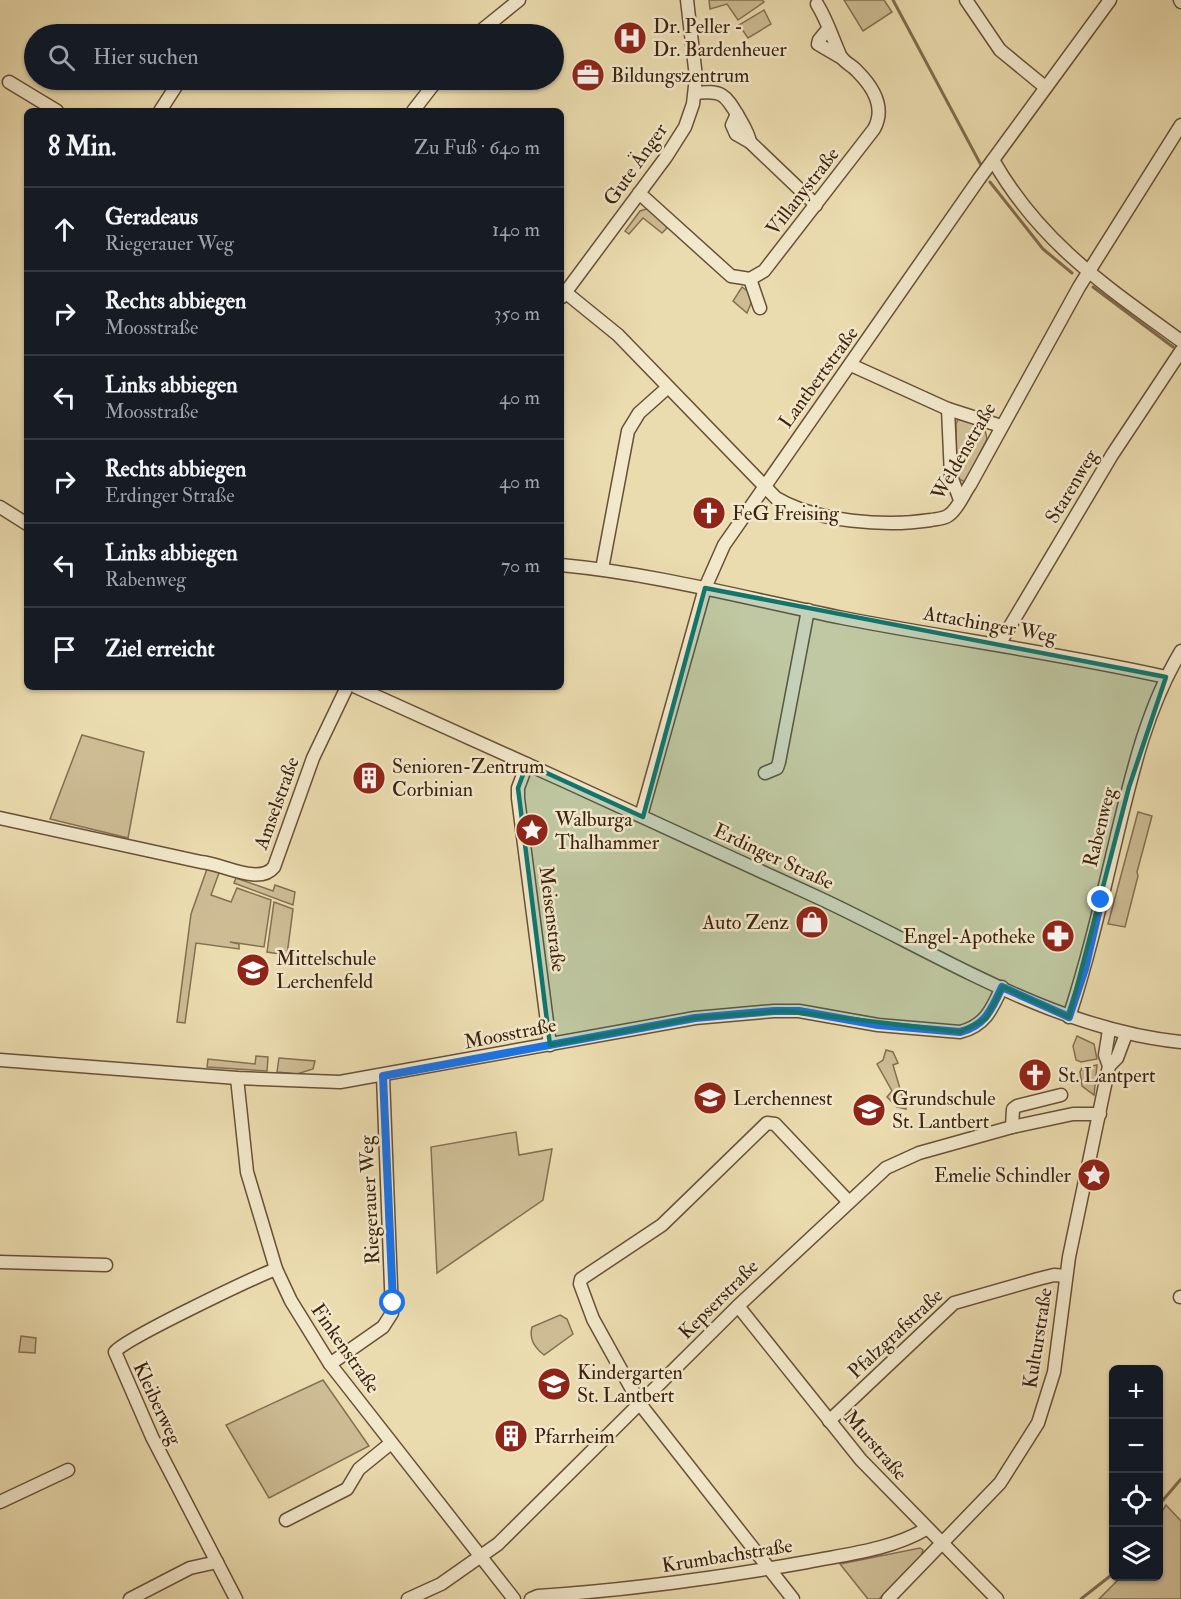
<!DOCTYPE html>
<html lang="de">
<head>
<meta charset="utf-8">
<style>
	:root { --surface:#171b24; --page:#20242c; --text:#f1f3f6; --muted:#9ea1a6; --line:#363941 }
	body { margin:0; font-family:"IM FELL Double Pica",serif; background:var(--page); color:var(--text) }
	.controls { position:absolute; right:18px; bottom:18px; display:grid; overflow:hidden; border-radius:9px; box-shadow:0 2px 4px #0004 }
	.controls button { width:54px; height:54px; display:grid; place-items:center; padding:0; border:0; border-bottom:2px solid var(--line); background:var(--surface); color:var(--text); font:30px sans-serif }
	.stop { position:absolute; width:18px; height:18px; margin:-14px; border:4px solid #1a73e8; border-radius:50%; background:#fff }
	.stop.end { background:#1a73e8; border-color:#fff; box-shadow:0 2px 6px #0008 }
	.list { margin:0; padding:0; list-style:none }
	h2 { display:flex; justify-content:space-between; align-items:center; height:78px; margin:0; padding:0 24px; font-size:26px }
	h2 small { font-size:20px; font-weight:400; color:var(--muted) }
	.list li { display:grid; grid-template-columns:39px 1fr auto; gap:18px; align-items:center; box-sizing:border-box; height:84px; padding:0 24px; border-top:2px solid var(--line) }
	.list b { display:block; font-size:22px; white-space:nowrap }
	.list p { margin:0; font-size:20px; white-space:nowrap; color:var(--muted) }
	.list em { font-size:20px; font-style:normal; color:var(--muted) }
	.icon { flex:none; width:33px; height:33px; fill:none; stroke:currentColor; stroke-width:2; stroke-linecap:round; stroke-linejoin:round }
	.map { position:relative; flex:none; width:1181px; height:1599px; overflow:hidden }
	.search { position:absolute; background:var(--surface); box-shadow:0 2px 4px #0004; left:24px; top:24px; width:540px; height:66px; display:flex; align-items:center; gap:15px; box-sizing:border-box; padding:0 21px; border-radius:33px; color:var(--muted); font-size:22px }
	.panel { position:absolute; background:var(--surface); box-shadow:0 2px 4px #0004; left:24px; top:108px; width:540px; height:582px; border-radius:9px }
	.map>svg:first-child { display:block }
	.green { fill:#cdbc94; stroke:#846f52; stroke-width:1.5 }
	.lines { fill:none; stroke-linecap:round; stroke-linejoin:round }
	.stream { stroke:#826c4f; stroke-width:3 }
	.minor-casing { stroke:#685037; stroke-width:15 }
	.minor { stroke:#f2e8cb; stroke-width:12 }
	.route { stroke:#1a73e8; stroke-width:8 }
	.marked { fill:#0f766e; fill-opacity:0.2; stroke:#0f766e; stroke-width:4.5; stroke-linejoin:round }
	.labels { text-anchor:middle; stroke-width:5; stroke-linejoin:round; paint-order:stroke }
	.poi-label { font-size:20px; fill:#3c220f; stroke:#f2e8cb; text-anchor:start }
	.street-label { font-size:20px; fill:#3c220f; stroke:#f2e8cb }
</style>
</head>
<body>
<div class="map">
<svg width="1181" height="1599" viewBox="0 0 1181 1599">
	<rect width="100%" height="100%" fill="#ebdcaf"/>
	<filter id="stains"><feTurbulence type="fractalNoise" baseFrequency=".00333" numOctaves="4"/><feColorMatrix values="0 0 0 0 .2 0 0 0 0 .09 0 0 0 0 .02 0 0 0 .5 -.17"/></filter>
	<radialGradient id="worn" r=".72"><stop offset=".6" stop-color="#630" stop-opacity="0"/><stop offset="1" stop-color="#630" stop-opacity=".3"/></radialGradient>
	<!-- green -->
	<g class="green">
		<polygon points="709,0 762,0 764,2 738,20 727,4 710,9"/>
		<polygon points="844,0 884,0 892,12 863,31"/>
		<polygon points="764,10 771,24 748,38 739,25"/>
		<polygon points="646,209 656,213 667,228 662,233 643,218 629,234 625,231 640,211"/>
		<polygon points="742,287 750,293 752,301 747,313 733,301"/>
		<polygon points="959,417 984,425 987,439 965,482 959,479 957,473 956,424"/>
		<polygon points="82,735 144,752 128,838 50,819"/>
		<polygon points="1138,812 1152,816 1137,872 1138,876 1125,927 1108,924"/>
		<polygon points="207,869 219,873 211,895 231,902 237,888 271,900 264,947 230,942 239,944 239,949 196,943 185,1023 177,1022 191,914"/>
		<polygon points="236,878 273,891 275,885 295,892 293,905 234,883"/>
		<polygon points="274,902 293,909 287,955 267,952"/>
		<polygon points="1077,1036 1094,1044 1097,1059 1081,1062 1076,1060 1073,1046"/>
		<polygon points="886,1050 893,1052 898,1063 893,1065 906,1109 897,1107 887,1097 892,1091 877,1064 883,1060"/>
		<polygon points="256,1056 268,1057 267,1071 207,1067 208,1059 255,1064"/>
		<polygon points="279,1058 315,1061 313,1069 297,1074 277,1072"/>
		<polygon points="1097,1065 1094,1095 1082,1086 1080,1072 1082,1068"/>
		<polygon points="516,1132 519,1155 552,1149 543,1200 437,1273 431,1147"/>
		<path d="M560,1315L567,1319L573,1334L544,1355C534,1347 529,1339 532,1327Z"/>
		<polygon points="21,1336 36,1338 35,1353 19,1352"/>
		<polygon points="323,1380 369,1446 269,1498 226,1425"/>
		<polygon points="1166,1505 1181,1521 1181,1599 1099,1599 1121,1577 1158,1576 1159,1516"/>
		<polygon points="920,1548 923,1550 921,1556 879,1599 868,1599 840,1564"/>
	</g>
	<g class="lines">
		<!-- stream -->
		<g class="stream">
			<polyline points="893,0 981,165"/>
			<polyline points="990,182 1043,249 1072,273"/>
			<polyline points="1093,287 1173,347"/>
			<polyline points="1158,1506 1181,1479"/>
			<polyline points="1081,1599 1114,1573"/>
		</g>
		<defs>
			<g id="minor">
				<polyline points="966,0 1000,50 1045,87"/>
				<polyline points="1180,0 1181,2"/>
				<polyline points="828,29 819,40 818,44 842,58"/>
				<polyline points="477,34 519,0"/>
				<polyline points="9,82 57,111"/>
				<path d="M695,93C722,90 725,94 738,116C743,125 748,132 750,142"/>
				<polyline points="160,111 180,80"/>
				<polyline points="413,111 437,80"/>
				<polyline points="737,114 732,125 736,134 750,142 816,205"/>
				<path d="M993,160C1041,244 1106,286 1181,341"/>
				<path d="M639,193L731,276L750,279L764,271L874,129C886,107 873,87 857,71C852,65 843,62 840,55C832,37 827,20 817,4"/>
				<polyline points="750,279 760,308"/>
				<path d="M565,292L618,335L776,498C816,522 886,527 931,520C936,519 944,519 949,515C958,509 964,493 970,485L1079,287L1181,125"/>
				<polyline points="562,297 666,157 685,127 693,104 696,77 687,0"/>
				<polyline points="851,365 948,409 1001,426"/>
				<polyline points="948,409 951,476 960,500"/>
				<polyline points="0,507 27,524"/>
				<path d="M561,565C657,574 749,599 843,618C951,639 1059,653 1166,677"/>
				<polyline points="602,569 628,431 639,413 667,388"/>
				<polyline points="1000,643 1112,455 1181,351"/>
				<path d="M356,687C510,756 664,826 817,897C934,951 1051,1029 1181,1042"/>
				<polyline points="527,764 518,788 518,798 550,1045"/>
				<polyline points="765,773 777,768 779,762 808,610"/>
				<polyline points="641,816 705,588 724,545 979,179 1110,0"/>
				<path d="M0,818L201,862C221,863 259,886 274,867L313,758L347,687"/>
				<path d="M1069,1017C1089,956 1103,894 1118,831C1133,769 1148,706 1181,651"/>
				<path d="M0,1060L237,1078L340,1082L695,1018L774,1011H799L878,1025L960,1032C985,1026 992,1009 1002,987"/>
				<polyline points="1109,1066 1117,1058 1126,1034"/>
				<polyline points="237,1078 247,1172 276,1269 291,1301 330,1364 514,1599"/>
				<polyline points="1012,1127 1013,1109 1017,1106 1061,1095"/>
				<polyline points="0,1262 106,1265"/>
				<polyline points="1180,1297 1181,1297"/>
				<polyline points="738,1306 861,1460 997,1599"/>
				<polyline points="330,1364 383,1327 392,1313 383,1076"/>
				<polyline points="829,1421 954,1303 1038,1279 1054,1275 1066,1276"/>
				<polyline points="0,1502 68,1470"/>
				<polyline points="286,1520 347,1489 359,1469 391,1443"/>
				<polyline points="130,1599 190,1568 217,1562"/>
				<path d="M236,1599L152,1437L115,1352C124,1339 253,1278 276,1269"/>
				<polyline points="408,1599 441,1584 498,1544 738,1306 886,1168 919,1153 1012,1127 1073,1114 1100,1114"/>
				<path d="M531,1599L538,1596C629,1590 717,1578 807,1562C847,1554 890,1550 926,1529"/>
				<polyline points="793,1599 640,1404 593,1319 580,1284 581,1279 662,1225 767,1123 775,1124 848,1201"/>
				<polyline points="888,1599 1000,1483 1038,1423 1054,1372 1069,1257 1109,1066 1105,1055 1109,1030"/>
			</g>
		</defs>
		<!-- minor casing -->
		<use href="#minor" class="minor-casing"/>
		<!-- minor -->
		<use href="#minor" class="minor"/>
	</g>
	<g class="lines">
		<!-- route -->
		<path class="route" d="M393,1303L383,1076L695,1018L774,1011H799L878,1025L960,1032C985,1026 992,1009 1002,987L1069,1017L1085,969L1101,900"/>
	</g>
	<!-- marked area -->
	<path class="marked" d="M705,588L1166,677L1129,787L1069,1017L1003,987L986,1019L960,1032L785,1011L695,1018L550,1045L518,788L527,764L643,817Z"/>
	<!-- icons -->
	<defs>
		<symbol id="hospital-disc" viewBox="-11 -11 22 22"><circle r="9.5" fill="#8f2418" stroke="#f2e8cb"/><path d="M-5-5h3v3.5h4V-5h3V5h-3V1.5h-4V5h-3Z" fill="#fff"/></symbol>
		<symbol id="office-disc" viewBox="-11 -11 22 22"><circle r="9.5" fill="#8f2418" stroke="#f2e8cb"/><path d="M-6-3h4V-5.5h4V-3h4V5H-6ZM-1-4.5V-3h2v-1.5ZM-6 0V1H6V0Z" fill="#fff"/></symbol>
		<symbol id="church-disc" viewBox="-11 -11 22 22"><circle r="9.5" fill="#8f2418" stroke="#f2e8cb"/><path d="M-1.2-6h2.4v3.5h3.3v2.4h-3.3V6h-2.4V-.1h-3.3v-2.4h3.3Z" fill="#fff"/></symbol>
		<symbol id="building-disc" viewBox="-11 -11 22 22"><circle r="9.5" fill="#8f2418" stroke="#f2e8cb"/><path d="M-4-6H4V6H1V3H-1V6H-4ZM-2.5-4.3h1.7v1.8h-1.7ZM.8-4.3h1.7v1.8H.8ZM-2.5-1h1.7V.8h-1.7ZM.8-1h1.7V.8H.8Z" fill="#fff"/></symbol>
		<symbol id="sight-disc" viewBox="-11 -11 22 22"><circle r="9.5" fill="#8f2418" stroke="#f2e8cb"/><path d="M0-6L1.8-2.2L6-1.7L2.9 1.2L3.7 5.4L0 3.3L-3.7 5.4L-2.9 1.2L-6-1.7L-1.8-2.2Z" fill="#fff"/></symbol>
		<symbol id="shop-disc" viewBox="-11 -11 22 22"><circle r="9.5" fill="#8f2418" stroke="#f2e8cb"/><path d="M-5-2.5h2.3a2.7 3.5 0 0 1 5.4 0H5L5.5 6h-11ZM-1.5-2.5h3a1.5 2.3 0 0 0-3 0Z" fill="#fff"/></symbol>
		<symbol id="pharmacy-disc" viewBox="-11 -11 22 22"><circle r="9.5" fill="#8f2418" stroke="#f2e8cb"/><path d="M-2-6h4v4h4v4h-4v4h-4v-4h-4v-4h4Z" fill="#fff"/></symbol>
		<symbol id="school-disc" viewBox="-11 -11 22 22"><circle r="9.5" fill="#8f2418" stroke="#f2e8cb"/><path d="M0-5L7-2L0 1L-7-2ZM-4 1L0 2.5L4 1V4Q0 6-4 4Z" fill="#fff"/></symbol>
	</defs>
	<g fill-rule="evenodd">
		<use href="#hospital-disc" x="611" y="19" width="38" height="38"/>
		<use href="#office-disc" x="569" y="56" width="38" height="38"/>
		<use href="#church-disc" x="690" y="494" width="38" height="38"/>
		<use href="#building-disc" x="350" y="759" width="38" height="38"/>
		<use href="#sight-disc" x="513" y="811" width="38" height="38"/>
		<use href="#shop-disc" x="793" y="903" width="38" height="38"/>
		<use href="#pharmacy-disc" x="1039" y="917" width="38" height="38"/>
		<use href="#school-disc" x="234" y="951" width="38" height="38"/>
		<use href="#church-disc" x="1016" y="1056" width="38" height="38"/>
		<use href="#school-disc" x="691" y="1079" width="38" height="38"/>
		<use href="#school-disc" x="850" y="1091" width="38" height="38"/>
		<use href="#sight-disc" x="1075" y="1156" width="38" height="38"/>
		<use href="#school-disc" x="535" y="1365" width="38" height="38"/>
		<use href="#building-disc" x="492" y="1417" width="38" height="38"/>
	</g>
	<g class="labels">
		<!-- poi labels -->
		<g class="poi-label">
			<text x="653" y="33">Dr. Peller -<tspan x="653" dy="23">Dr. Bardenheuer</tspan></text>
			<text x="611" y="82">Bildungszentrum</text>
			<text x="732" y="520">FeG Freising</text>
			<text x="392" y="773">Senioren-Zentrum<tspan x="392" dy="23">Corbinian</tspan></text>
			<text x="555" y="826">Walburga<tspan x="555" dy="23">Thalhammer</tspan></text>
			<text x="789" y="929" text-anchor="end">Auto Zenz</text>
			<text x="1035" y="943" text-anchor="end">Engel-Apotheke</text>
			<text x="276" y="965">Mittelschule<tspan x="276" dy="23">Lerchenfeld</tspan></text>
			<text x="1058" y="1082">St. Lantpert</text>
			<text x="733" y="1105">Lerchennest</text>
			<text x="892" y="1105">Grundschule<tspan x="892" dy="23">St. Lantbert</tspan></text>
			<text x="1071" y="1182" text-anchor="end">Emelie Schindler</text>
			<text x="577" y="1379">Kindergarten<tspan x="577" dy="23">St. Lantbert</tspan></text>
			<text x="534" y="1443">Pfarrheim</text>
		</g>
		<!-- street labels -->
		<g class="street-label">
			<text transform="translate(635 164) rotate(-55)" y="7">Gute Änger</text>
			<text transform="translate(802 191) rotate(-52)" y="7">Villanystraße</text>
			<text transform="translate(818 377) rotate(-54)" y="7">Lantbertstraße</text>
			<text transform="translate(963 451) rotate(-60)" y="7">Weldenstraße</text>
			<text transform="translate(1071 486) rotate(-59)" y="7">Starenweg</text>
			<text transform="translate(990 624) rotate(10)" y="7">Attachinger Weg</text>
			<text transform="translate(276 803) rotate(-70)" y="7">Amselstraße</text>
			<text transform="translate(1099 827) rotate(-76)" y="7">Rabenweg</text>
			<text transform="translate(774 856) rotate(25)" y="7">Erdinger Straße</text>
			<text transform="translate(553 919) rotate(83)" y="7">Meisenstraße</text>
			<text transform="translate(510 1033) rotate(-11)" y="7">Moosstraße</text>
			<text transform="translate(369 1200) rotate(-93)" y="7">Riegerauer Weg</text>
			<text transform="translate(718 1299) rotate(-45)" y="7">Kepserstraße</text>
			<text transform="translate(895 1333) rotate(-43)" y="7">Pfalzgrafstraße</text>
			<text transform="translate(1037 1338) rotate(-81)" y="7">Kulturstraße</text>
			<text transform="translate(346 1348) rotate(55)" y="7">Finkenstraße</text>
			<text transform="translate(158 1403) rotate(65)" y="7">Kleiberweg</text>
			<text transform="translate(876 1445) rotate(49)" y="7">Murstraße</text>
			<text transform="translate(727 1555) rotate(-9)" y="7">Krumbachstraße</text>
		</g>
	</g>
	<rect width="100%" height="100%" filter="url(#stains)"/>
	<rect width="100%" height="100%" fill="url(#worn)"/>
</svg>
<div class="controls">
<button>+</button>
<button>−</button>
<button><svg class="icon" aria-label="locate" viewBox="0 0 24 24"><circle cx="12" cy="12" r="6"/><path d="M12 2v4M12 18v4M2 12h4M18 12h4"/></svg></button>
<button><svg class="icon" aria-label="layers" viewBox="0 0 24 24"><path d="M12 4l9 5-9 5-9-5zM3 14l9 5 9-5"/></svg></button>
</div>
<div class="stop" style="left:393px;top:1303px"></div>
<div class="stop end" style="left:1101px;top:900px"></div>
<div class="search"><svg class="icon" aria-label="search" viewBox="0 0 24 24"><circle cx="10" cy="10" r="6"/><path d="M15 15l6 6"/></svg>Hier suchen</div>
<section class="panel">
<h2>8 Min.<small>Zu Fuß · 640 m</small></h2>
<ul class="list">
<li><svg class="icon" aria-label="ahead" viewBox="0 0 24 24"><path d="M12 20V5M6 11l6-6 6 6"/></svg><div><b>Geradeaus</b><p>Riegerauer Weg</p></div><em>140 m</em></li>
<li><svg class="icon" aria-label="right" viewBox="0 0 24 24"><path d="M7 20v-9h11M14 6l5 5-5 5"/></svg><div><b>Rechts abbiegen</b><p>Moosstraße</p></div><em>350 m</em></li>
<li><svg class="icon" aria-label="left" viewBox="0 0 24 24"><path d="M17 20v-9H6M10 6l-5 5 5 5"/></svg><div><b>Links abbiegen</b><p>Moosstraße</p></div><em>40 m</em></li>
<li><svg class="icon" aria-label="right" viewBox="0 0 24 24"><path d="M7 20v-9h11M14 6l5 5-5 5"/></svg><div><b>Rechts abbiegen</b><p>Erdinger Straße</p></div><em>40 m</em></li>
<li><svg class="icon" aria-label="left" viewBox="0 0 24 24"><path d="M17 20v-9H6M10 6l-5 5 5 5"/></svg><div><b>Links abbiegen</b><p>Rabenweg</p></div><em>70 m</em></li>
<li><svg class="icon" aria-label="arrive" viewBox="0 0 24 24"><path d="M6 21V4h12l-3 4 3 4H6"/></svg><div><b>Ziel erreicht</b></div></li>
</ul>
</section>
</div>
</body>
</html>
